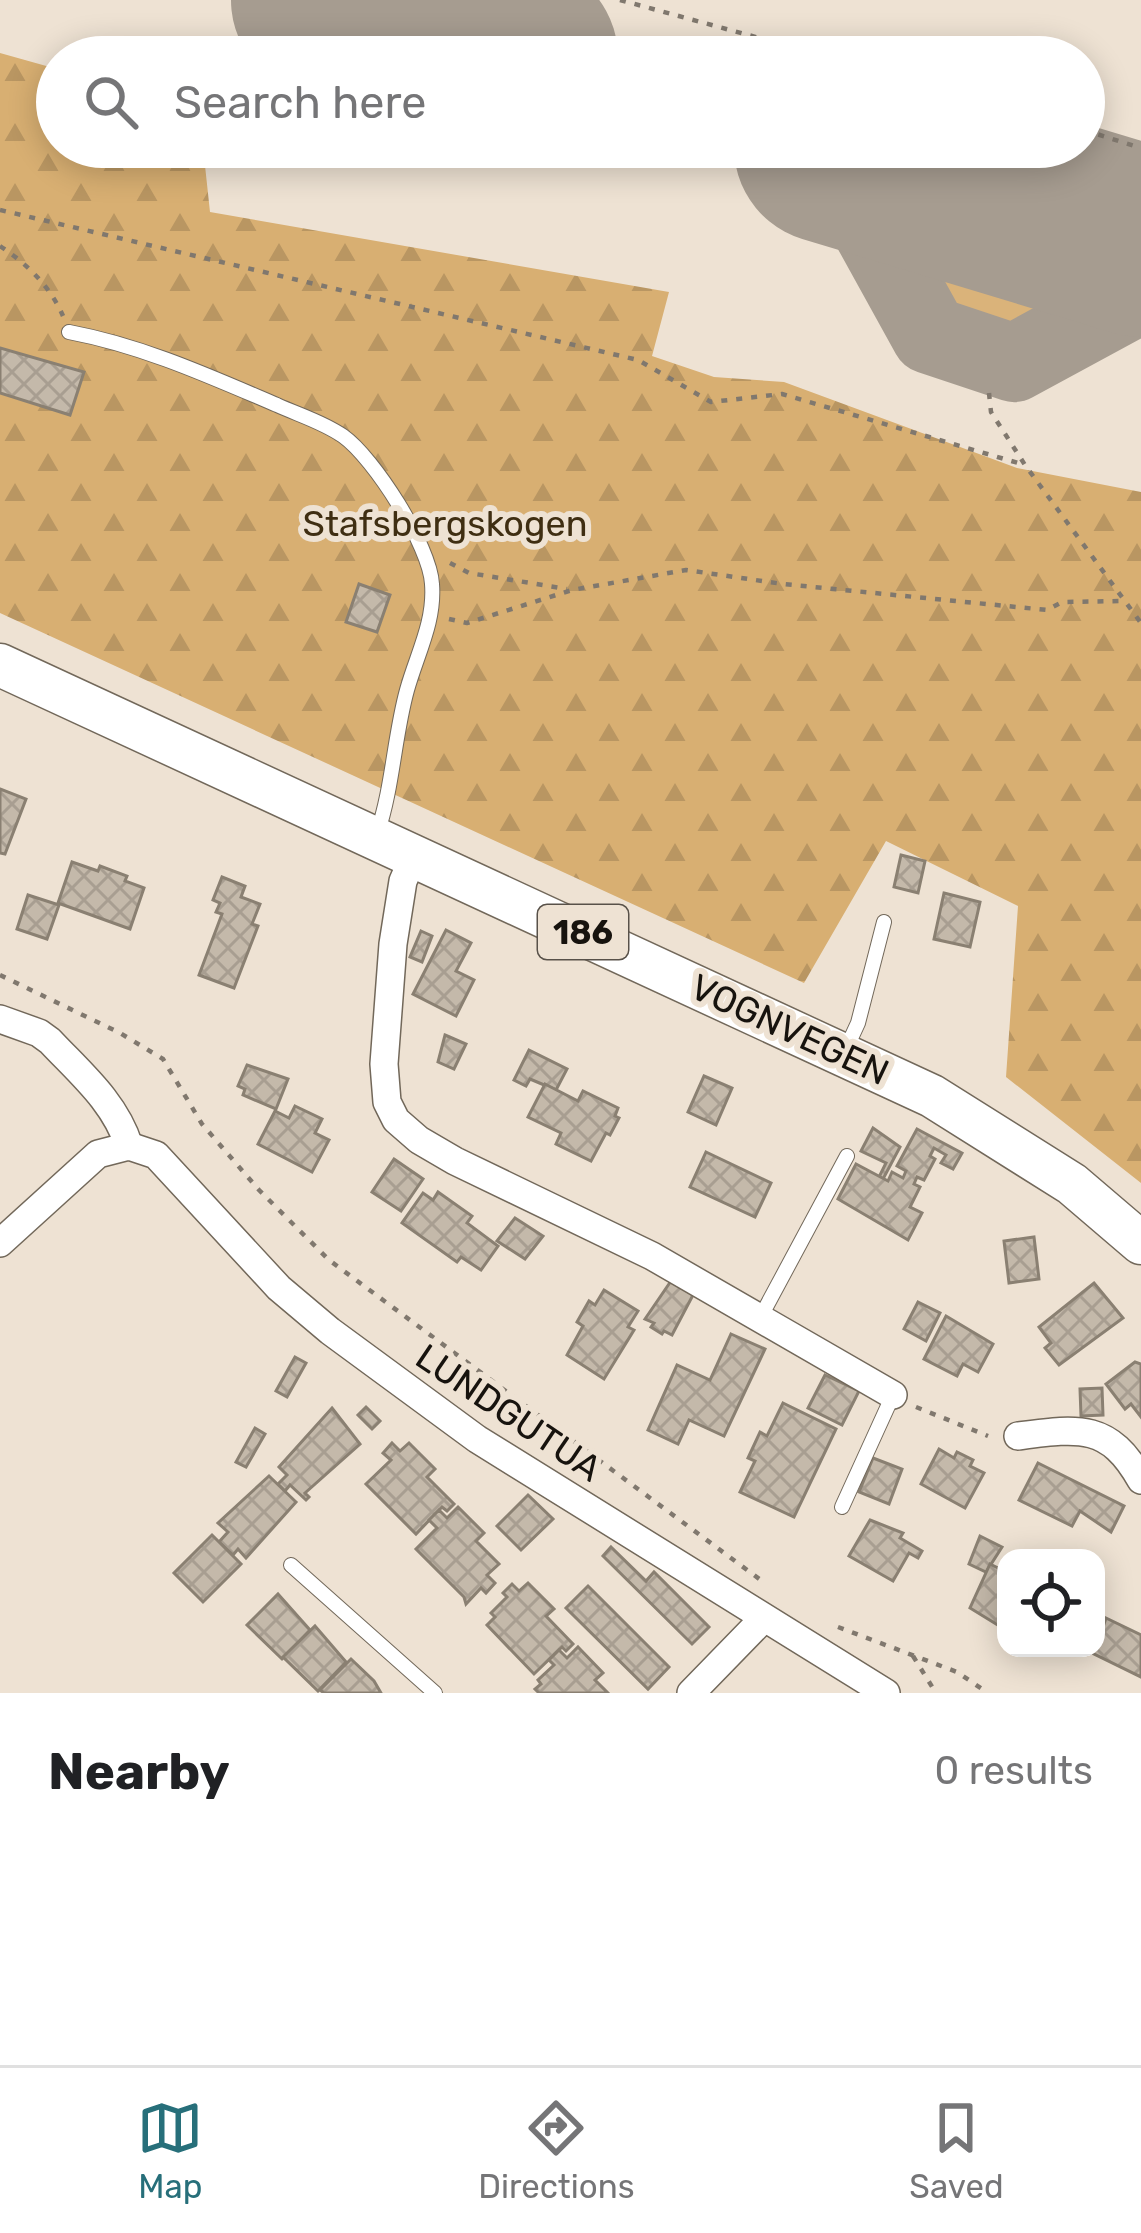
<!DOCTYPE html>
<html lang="en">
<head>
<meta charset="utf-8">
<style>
	:root { --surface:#fff; --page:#f2f2f2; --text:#202124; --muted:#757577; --line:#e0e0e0; --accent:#276f7a }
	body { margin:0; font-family:Rubik,sans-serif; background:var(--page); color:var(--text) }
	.controls { position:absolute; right:36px; bottom:36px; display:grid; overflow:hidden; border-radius:24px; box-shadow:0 6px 30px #0003 }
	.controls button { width:108px; height:108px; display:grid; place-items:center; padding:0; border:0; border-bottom:3px solid var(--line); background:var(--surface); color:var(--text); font:60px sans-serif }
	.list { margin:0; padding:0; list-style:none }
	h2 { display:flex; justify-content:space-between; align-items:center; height:156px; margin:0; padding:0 48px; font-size:51px }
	h2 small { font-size:39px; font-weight:400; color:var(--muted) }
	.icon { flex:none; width:66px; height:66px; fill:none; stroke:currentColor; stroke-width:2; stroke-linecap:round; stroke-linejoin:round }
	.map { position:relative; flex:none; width:1141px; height:1693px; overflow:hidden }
	.search { position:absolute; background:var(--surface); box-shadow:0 6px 30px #0003; left:36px; right:36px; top:36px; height:132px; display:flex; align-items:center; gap:30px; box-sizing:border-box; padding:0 42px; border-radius:66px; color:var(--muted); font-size:45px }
	.sheet { height:372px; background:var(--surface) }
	nav { display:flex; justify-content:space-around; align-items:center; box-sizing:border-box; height:168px; border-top:3px solid var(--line); background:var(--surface); font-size:33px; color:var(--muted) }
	nav a { display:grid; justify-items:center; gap:6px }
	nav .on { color:var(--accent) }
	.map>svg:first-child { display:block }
	.grass { fill:#dab37a }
	.forest { fill:url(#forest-firs) }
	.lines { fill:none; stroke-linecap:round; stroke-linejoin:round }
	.taxiway { stroke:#a69c90; stroke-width:78 }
	.runway { stroke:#a69c90; stroke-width:192 }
	.building { fill:url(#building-cross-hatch); stroke:#8a8072; stroke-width:3 }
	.service-casing { stroke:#72685a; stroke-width:16 }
	.minor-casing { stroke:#72685a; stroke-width:30 }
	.primary-casing { stroke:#72685a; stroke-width:45 }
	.path { stroke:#80786e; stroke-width:4.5; stroke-dasharray:6 9; stroke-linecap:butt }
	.service { stroke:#fff; stroke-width:14 }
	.minor { stroke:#fff; stroke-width:27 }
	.primary { stroke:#fff; stroke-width:42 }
	.labels { text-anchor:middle; stroke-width:12; stroke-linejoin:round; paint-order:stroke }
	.shield { fill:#eee2d3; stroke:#585149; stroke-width:3 }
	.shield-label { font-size:33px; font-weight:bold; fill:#17130e }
	.park-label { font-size:36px; fill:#3f2e12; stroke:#eee2d3 }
	.street-label { font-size:36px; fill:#17130e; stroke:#eee2d3 }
</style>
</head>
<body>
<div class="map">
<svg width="1141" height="1693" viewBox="0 0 1141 1693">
	<defs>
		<pattern id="forest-firs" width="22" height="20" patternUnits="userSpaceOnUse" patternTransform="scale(3)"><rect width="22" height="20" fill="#d8af72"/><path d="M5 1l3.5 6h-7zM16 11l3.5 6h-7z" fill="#b99662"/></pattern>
		<pattern id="building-cross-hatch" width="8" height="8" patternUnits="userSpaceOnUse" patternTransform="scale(3)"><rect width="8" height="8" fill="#c4b9aa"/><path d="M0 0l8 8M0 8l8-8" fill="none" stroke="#a89e91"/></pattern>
	</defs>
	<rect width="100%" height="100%" fill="#eee2d3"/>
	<!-- grass -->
	<polygon class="grass" points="856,175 1141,262 1141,279 1027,342 933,313"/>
	<!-- forest -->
	<polygon class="forest" points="0,53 57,69 57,147 203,147 210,212 669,292 652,356 714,377 784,382 1017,468 1141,492 1141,1183 1006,1077 1018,906 886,841 804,983 0,613"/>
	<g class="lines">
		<!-- taxiway -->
		<polyline class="taxiway" points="826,147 930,335 1014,363 1141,294"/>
		<!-- runway -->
		<g class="runway">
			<polyline points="327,0 522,57"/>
			<polyline points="830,147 1141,241"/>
		</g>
	</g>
	<!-- building -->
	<g class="building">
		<polygon points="0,348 84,372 70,415 0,393"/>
		<polygon points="359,584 390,595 377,632 346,622"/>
		<polygon points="0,789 26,799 5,854 0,853"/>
		<polygon points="901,855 925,861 918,893 894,887"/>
		<polygon points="72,862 98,871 100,866 127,876 125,881 144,888 130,929 58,903"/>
		<polygon points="222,877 245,886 241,897 260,904 252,924 258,926 234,988 199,975 222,914 216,912 220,903 213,900"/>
		<polygon points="944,893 980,902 970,947 934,939"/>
		<polygon points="28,895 59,905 47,939 17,929"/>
		<polygon points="446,930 471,943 456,971 474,980 456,1016 413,994"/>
		<polygon points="421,931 432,936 422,962 410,957"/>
		<polygon points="445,1035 466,1044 454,1069 438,1062"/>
		<polygon points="529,1050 567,1069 556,1090 530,1079 526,1086 514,1080"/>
		<polygon points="247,1065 288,1079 276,1109 243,1095 245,1089 238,1086"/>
		<polygon points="704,1076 732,1088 716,1125 688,1112"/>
		<polygon points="545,1084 578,1101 583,1091 618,1108 615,1116 619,1118 610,1135 606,1133 591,1161 556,1144 561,1133 528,1117"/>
		<polygon points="295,1106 322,1119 315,1133 329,1140 312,1172 258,1144 275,1111 289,1118"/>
		<polygon points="873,1128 900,1147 883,1179 879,1177 886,1163 861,1151"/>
		<polygon points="917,1129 962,1153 953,1169 941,1163 946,1155 934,1148 930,1156 935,1159 924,1180 917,1177 914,1184 920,1187 910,1207 922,1213 908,1240 838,1199 856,1164 888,1181 892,1172 903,1178 906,1171 897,1166"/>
		<polygon points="706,1152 771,1183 755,1217 690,1187"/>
		<polygon points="394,1159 423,1179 401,1211 372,1192"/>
		<polygon points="438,1192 472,1216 467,1223 498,1246 481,1270 461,1257 457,1262 402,1223 423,1193 433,1200"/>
		<polygon points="515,1218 543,1236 525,1259 497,1241"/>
		<polygon points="1034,1237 1039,1279 1009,1283 1004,1241"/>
		<polygon points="671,1281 693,1295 672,1335 664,1331 662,1334 651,1327 654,1323 645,1319"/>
		<polygon points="1094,1283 1123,1318 1059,1365 1045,1348 1051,1343 1039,1327"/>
		<polygon points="604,1290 638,1311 628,1327 634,1330 604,1379 567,1355 583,1326 577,1322 589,1301 595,1305"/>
		<polygon points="918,1302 940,1313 926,1341 904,1329"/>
		<polygon points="946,1316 993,1344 978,1372 963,1364 957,1376 924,1359"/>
		<polygon points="731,1334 765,1349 724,1436 689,1420 678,1444 648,1430 677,1365 710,1380"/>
		<polygon points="295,1357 306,1363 287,1397 276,1391"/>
		<polygon points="1135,1362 1141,1364 1141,1417 1131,1404 1125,1409 1106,1384"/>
		<polygon points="825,1375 859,1391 842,1425 808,1408"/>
		<polygon points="1102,1388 1103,1415 1081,1416 1080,1389"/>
		<polygon points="783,1403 836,1429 794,1517 740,1492 755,1461 748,1458 760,1432 767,1436"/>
		<polygon points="366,1407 380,1421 372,1429 358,1415"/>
		<polygon points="332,1408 360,1444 305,1493 309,1497 306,1500 290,1485 285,1491 278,1484 287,1475 279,1467"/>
		<polygon points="255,1428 265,1434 246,1467 236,1462"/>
		<polygon points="392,1443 400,1451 409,1443 435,1469 427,1477 454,1504 447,1511 442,1507 416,1534 366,1484 391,1460 383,1453"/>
		<polygon points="939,1449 954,1458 957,1452 973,1460 970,1466 984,1473 965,1508 921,1484"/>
		<polygon points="873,1458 902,1469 889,1504 859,1492"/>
		<polygon points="1038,1463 1124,1506 1111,1532 1080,1511 1072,1526 1019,1500"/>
		<polygon points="269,1476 296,1502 246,1558 238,1549 233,1555 219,1542 228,1532 218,1523"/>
		<polygon points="528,1495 553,1519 521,1550 497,1526"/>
		<polygon points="458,1507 484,1533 476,1541 499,1564 487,1575 495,1583 486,1593 481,1588 466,1604 464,1597 416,1549 437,1528 429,1520 439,1510 447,1518"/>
		<polygon points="870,1520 903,1533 900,1538 922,1551 918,1558 909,1553 893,1581 849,1556"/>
		<polygon points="212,1535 241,1564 203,1602 174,1573"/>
		<polygon points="980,1536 1002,1547 986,1572 969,1564"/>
		<polygon points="611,1547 646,1581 654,1572 709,1627 692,1644 603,1556"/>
		<polygon points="990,1564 1006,1572 1006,1624 1001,1627 970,1608"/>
		<polygon points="528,1583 554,1609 546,1616 573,1644 566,1651 562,1647 534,1674 487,1625 495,1617 491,1613 507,1597 503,1593 512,1584 519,1591"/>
		<polygon points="588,1586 669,1667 648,1689 566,1608"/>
		<polygon points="278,1594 310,1630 282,1659 247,1625"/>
		<polygon points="1106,1618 1141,1635 1141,1677 1090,1652 1096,1648"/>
		<polygon points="315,1626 346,1662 318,1691 283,1657"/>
		<polygon points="578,1647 603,1673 595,1680 608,1693 539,1693 535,1689 541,1684 538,1680 554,1665 549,1660 559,1650 567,1658"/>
		<polygon points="351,1659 374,1681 381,1693 324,1693 320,1690"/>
	</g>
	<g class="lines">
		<defs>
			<g id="service">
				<path d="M69,332C143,346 209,376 277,405C299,415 323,422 343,436C374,458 430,546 432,584C435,622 417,654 407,690C394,737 393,787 377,834"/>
				<polyline points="846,1049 858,1023 884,922"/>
				<polyline points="759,1320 847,1156"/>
				<polyline points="842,1507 893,1395"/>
				<polyline points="291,1565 435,1693"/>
			</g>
			<g id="minor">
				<polyline points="415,854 403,881 393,944 384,1064 387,1102 396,1120 419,1140 455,1161 652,1256 893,1395"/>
				<path d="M0,1019L39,1033L50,1041C81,1074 115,1102 129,1146"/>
				<polyline points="0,1243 98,1154 129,1146 156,1155 279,1288 330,1331 477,1439 886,1693"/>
				<path d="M1018,1436C1079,1428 1109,1423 1141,1480"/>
				<polyline points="691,1693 763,1619"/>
			</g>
			<polyline id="primary" points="0,665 932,1096 1072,1184 1141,1243"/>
		</defs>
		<!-- service casing -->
		<use href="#service" class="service-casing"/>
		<!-- minor casing -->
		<use href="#minor" class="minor-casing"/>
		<!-- primary casing -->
		<use href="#primary" class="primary-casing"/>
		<!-- path -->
		<g class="path">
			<polyline points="620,0 829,57"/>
			<polyline points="1084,130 1141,148"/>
			<polyline points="0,210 638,360 711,402 782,394 1025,465"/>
			<path d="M0,246C27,264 50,286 63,316"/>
			<polyline points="989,393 991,412 1025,465 1141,623"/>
			<polyline points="450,563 469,573 567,589"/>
			<polyline points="449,619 467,623 572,590 686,570 783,584 1047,610 1062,602 1122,601"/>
			<polyline points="0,975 120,1033 163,1059 202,1124 259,1190 329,1260 762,1581"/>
			<polyline points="916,1407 988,1436"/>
			<polyline points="838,1627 957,1672 988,1693"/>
			<polyline points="913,1656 936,1693"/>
		</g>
		<!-- service -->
		<use href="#service" class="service"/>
		<!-- minor -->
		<use href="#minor" class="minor"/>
		<!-- primary -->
		<use href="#primary" class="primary"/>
	</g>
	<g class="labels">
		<!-- shield labels -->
		<rect class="shield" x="538" y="905" width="90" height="54" rx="9"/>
		<g class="shield-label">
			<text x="583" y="944">186</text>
		</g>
		<!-- park labels -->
		<g class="park-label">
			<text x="445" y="536">Stafsbergskogen</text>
		</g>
		<!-- street labels -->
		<g class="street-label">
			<text transform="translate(790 1029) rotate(25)" y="13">VOGNVEGEN</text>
			<text transform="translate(509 1412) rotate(34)" y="13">LUNDGUTUA</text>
		</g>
	</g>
</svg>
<div class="controls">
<button><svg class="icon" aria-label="locate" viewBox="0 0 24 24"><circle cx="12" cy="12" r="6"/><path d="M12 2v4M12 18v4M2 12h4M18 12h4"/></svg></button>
</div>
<div class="search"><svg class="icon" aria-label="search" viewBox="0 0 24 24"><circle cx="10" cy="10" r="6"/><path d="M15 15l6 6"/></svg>Search here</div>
</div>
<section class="sheet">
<h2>Nearby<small>0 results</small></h2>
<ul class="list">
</ul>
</section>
<nav>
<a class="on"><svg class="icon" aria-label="map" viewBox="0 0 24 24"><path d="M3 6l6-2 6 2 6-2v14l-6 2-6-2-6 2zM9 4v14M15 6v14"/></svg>Map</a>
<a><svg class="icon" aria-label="directions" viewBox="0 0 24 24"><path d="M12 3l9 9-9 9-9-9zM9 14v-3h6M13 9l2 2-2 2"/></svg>Directions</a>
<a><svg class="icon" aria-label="saved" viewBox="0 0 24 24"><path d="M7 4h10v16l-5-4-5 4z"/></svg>Saved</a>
</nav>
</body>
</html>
